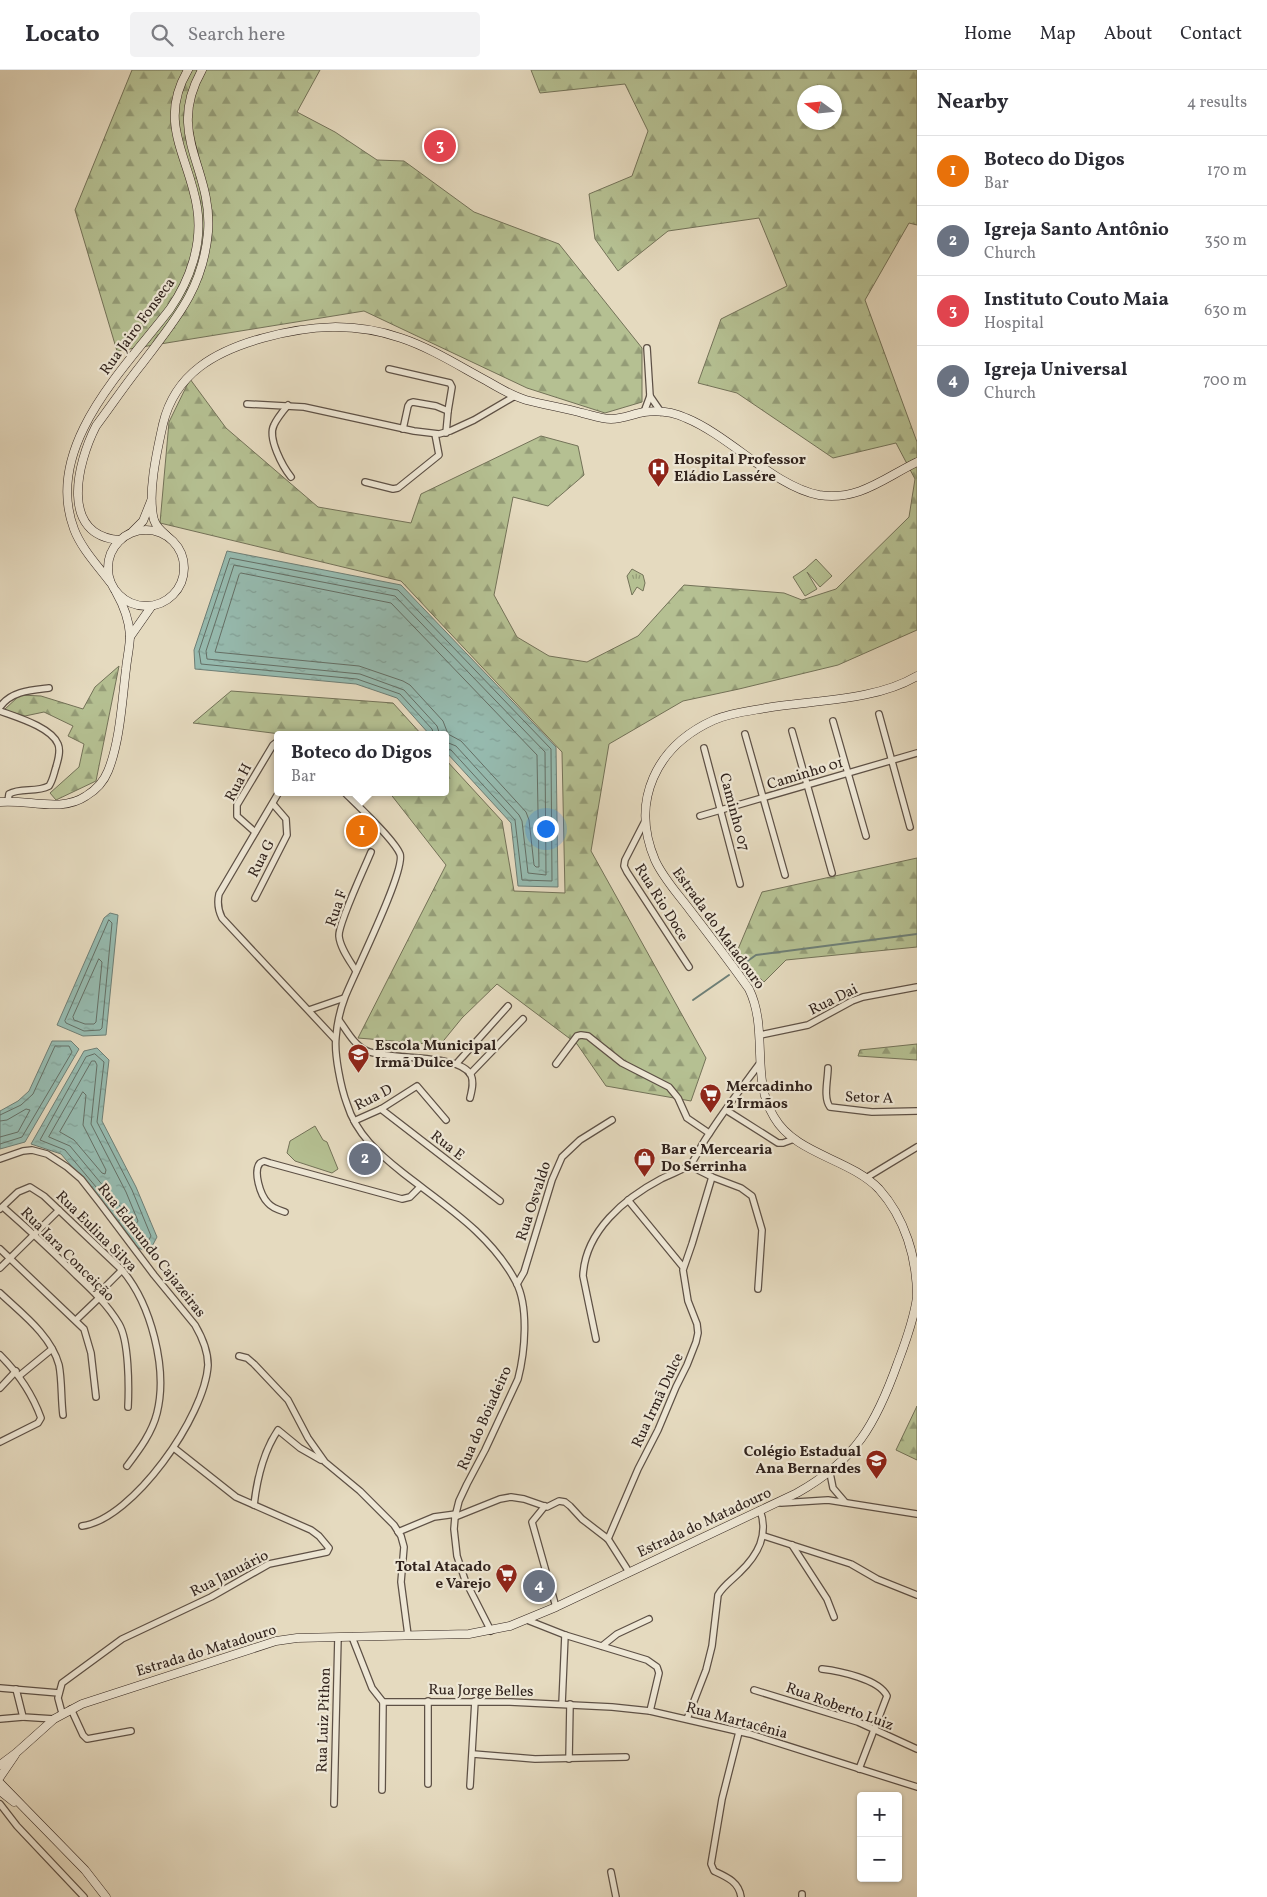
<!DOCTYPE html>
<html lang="en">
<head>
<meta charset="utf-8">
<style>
	:root { --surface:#fff; --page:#f2f2f3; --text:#2b2b33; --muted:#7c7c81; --line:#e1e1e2; --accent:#8f2418 }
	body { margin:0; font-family:Vollkorn,serif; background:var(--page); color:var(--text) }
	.controls { position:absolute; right:15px; bottom:15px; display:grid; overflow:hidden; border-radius:5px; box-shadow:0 1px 4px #0004 }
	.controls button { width:45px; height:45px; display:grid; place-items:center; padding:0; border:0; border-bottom:1px solid var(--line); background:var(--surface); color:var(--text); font:25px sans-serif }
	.compass { position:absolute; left:797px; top:15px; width:45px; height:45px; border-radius:50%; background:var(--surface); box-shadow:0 1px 4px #0004; rotate:285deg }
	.you { position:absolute; left:545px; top:758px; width:18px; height:18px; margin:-12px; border:4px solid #fff; border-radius:50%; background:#1a73e8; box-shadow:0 0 0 8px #1a73e833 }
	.badge { display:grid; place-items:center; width:32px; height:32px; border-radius:50%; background:var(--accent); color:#fff; font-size:16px; font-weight:700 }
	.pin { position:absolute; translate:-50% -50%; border:2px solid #fff; box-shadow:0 1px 5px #0006 }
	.popup { position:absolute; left:274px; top:661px; width:175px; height:65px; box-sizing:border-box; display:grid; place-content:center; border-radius:5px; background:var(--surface); filter:drop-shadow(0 1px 4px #0005); font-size:16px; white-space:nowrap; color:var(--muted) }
	.popup b { font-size:19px; color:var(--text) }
	.popup::after { content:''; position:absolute; left:50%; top:100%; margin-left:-10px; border:10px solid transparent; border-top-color:var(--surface) }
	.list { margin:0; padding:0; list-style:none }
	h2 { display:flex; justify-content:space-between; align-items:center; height:65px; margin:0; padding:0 20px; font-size:21px }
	h2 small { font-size:16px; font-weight:400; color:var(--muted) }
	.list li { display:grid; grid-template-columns:32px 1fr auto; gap:15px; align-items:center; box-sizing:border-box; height:70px; padding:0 20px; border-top:1px solid var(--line) }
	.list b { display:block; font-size:19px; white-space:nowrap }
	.list p { margin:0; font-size:16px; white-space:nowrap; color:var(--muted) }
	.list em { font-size:16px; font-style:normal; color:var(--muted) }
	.icon { flex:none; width:28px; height:28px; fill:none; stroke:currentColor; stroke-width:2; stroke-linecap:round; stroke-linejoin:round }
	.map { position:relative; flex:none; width:917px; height:1827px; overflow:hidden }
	header { display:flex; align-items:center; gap:30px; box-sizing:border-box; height:70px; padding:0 25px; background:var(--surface); border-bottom:1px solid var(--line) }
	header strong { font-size:24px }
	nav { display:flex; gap:28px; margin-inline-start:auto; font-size:18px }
	.search { width:350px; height:45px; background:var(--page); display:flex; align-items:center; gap:12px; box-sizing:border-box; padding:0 18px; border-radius:5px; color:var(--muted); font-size:19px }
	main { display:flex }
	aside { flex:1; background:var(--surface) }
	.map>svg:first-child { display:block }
	.grass { fill:url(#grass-tufts); stroke:#737258 }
	.forest { fill:url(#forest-firs); stroke:#737258; fill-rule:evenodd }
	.garden { fill:#b5c092; stroke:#737258 }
	.water { fill:url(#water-ripples); stroke:#6e7e75 }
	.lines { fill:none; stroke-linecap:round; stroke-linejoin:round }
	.shore { stroke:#646f66; stroke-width:1 }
	.stream { stroke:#6e7e75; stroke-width:2 }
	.minor-casing { stroke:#5e5146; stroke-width:8 }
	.secondary-casing { stroke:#31231d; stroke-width:9 }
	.minor { stroke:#eee7d5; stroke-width:5.5 }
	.secondary { stroke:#eee7d5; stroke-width:8 }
	.labels { text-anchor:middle; stroke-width:4.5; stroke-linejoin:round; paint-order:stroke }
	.street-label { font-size:15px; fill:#31231d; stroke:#eee7d5 }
	.poi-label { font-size:15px; font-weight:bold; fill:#31231d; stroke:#eee7d5; text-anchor:start }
</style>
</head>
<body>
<header>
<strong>Locato</strong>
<div class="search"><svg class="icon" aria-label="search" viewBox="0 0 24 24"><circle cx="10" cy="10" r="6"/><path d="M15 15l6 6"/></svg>Search here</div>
<nav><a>Home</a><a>Map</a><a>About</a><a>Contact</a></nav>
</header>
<main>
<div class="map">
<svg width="917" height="1827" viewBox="0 0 917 1827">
	<defs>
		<pattern id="grass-tufts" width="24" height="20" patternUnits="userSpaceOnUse" patternTransform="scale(1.25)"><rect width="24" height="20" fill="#b5c092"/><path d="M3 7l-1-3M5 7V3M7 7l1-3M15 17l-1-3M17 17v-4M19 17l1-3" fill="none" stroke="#949c77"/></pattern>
		<pattern id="forest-firs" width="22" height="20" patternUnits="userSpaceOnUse" patternTransform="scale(1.25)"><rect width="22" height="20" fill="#b5c092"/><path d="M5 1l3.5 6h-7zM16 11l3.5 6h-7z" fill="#949c77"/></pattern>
		<pattern id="water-ripples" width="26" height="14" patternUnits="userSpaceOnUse" patternTransform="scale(1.25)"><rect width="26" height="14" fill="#96bbb0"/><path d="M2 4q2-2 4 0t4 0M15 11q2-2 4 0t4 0" fill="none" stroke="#82a097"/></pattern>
	</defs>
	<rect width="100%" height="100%" fill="#e5dabf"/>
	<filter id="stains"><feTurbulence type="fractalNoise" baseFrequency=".004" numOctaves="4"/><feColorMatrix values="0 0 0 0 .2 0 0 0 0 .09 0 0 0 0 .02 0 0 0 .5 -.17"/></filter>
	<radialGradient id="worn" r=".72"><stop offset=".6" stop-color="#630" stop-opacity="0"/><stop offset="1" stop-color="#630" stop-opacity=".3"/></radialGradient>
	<!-- grass -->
	<polygon class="grass" points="632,499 643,505 645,513 643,521 637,517 632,525 627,506"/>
	<!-- forest -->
	<g class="forest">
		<polygon points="132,0 320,0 297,42 335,62 377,90 404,91 474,142 559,174 642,278 642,332 605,343 527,318 364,241 117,281 75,140"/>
		<path d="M531,0H917V155L909,153L865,230L917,372V560L838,595L739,619L683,631L609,674L591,781L706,988L691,1031L606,1016L577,974L497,914L462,948L440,975L358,968L446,795L389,722H446V690L502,751L514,821L565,823L562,682L401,511L160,453L169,352L190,309L226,358L318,437L411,453L421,424L541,366L578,376L584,405L548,436L513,427L494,525L517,567L549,586L587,592L638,566L684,515L784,523L802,530L836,519L909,447L915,409L896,373L833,388L737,323L698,313L721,249L787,216L759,148L668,161L618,201L595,169L589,124L632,106L648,61L625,14L540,23ZM804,22H834V52H804Z"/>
		<polygon points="119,596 96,711 56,730 50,723 79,697 84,674 68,666 73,656 44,642 25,646 4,640 20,625 41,626 83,639 95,617"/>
		<polygon points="231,621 393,633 422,665 288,665 193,653"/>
		<polygon points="917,788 917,877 786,890 764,912 736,884 762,822"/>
		<polygon points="917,974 917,990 858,986 860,980"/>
		<polygon points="917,1336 917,1390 896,1380"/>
	</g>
	<!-- garden -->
	<g class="garden">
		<polygon points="816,489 832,506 820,517 807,502 817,519 805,526 793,507 805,499"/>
		<polygon points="315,1056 323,1070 327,1072 338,1099 332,1103 295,1091 287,1083 290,1071"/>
	</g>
	<!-- water -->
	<g class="water">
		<polygon points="227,481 401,515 556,677 558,817 518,816 511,753 446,682 446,665 430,665 397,628 356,614 195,599 194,580"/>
		<polygon points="110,843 118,845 106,965 83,966 57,955 104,848"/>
		<polygon points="52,971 71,971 79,979 25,1072 0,1079 0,1041 18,1031 29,1021"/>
		<polygon points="97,978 109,990 102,1051 136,1117 157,1167 149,1182 138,1178 119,1152 61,1084 31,1074 84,981"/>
	</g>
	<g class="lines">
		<!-- shore -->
		<g class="shore">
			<polygon points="241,503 391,533 537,685 539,797 536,797 534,795 529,750 526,742 461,671 448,664 443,651 410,615 403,611 359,596 215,582 239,505"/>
			<polyline points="434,665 432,659 400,624 357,609 201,594 199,581 230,488 398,520 551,679 552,811 522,810 515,750 451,680 446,679"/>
			<polyline points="440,665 437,656 404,620 360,604 207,589 206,581 234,495 395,526 545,682 546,805 528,803 522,751 519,745 456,676 446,672"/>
			<polygon points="109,850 112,853 102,958 100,960 84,961 66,953 65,951"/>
			<polygon points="99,889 102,892 96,952 94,954 85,954 74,950 73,947"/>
			<polygon points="95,984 104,992 97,1052 132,1120 151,1166 146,1175 141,1173 123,1149 65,1080 40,1070 86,987"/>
			<polygon points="92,991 95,991 97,995 91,1054 126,1122 138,1151 136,1154 134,1153 70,1076 49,1067"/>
			<polygon points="83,1022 86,1025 83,1055 106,1100 105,1104 102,1103 74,1070 60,1062"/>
			<polyline points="0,1045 21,1035 33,1024 55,976 69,976 72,982 22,1067 0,1074"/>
			<polyline points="0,1051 7,1050 26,1039 30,1040 18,1062 0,1067"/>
		</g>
		<!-- stream -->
		<g class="stream">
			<polyline points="742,895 756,885 917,864"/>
			<polyline points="693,930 729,905"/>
		</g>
		<defs>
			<g id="minor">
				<polyline points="389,299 450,313 452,317 448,341"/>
				<polyline points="650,326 661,342"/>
				<polyline points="247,334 304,337 414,361 439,364 450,361 474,350 515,326"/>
				<path d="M288,335C283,341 277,348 274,355C267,368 283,397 291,407"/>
				<polyline points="644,342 650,326 647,278"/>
				<polyline points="403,359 408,336 410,333 413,332 436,336 448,341 446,363"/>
				<polyline points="365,412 393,419 398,418 439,385 435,364"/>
				<path d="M0,637C11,621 32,620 49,618"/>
				<path d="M0,641C16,647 51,657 58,674C61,681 58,690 56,697C54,703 53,710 49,716C36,723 21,717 9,724L8,731"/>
				<polyline points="879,644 910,757"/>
				<polyline points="833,651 866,766"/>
				<polyline points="792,661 832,803"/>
				<polyline points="745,664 785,805"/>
				<polyline points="704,678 740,814"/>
				<path d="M279,722L219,824C217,833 218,840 222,848L335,969"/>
				<path d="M344,722C357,735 394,769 400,784C406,800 354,904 345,927C340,940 337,954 336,967C334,984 341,1018 347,1034C356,1064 379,1084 403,1103C444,1135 491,1164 516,1212C529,1237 525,1282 518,1309L485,1380L467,1414L459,1431L455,1447L454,1459L457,1486L465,1510L491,1561"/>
				<polyline points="700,746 917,683"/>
				<polyline points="645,751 625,790 624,796 627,802 689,897"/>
				<polyline points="255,762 237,746 237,735 273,675 278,671"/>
				<polyline points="255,828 287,765 286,749 273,734"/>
				<path d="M356,901C350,891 340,878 339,866C338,854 365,797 371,782"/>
				<polyline points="309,940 344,928"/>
				<path d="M339,950C347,961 354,975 367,981C392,991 459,983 471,1005C474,1012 472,1020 470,1028"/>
				<polyline points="760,965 808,955 852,931 863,927 917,917"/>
				<polyline points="457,993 508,936"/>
				<polyline points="556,994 577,966 581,965 588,966 622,993 669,1017 678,1028 687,1048 709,1063"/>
				<path d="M828,998C828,1009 823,1028 830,1037L872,1042L917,1041"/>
				<polyline points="470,1004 523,949"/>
				<polyline points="381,1039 500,1131"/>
				<polyline points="726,1040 778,1073 783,1073 794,1069"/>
				<polyline points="354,1051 381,1039 417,1016 446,1050"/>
				<path d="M0,1089L23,1081L32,1080L47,1084L67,1097L81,1109L99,1132L154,1205L195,1255C202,1267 208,1281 208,1295C205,1346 133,1449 82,1456"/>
				<polyline points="690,1096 712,1107 741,1118 752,1126 762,1160 758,1219"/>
				<polyline points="866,1108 917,1077"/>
				<polyline points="628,1130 683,1197"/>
				<path d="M3,1137C28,1159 52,1181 76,1205C91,1219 108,1235 119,1254C129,1271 129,1317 128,1337"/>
				<path d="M0,1139L18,1122L30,1117L44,1126L122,1200C151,1234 168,1299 157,1343C152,1363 139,1380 127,1396"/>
				<path d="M285,1142C279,1140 272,1138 268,1133C260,1125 253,1101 260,1093L264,1091L270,1093L402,1129L410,1127L420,1117"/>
				<polyline points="0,1179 84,1259 91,1283 96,1327"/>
				<polyline points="0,1198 59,1140"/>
				<polyline points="517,1214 524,1202 552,1110 562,1087 580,1070 612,1050"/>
				<path d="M0,1223C21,1243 51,1265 59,1295C62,1310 61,1329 63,1345"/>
				<polyline points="97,1225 122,1200"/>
				<polyline points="76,1250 99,1228"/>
				<path d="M596,1269L583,1206C585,1161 625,1128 661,1109C667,1106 689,1097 691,1094C698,1084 702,1073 709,1064C725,1039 743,1016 760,993"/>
				<path d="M0,1285C18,1303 32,1323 41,1348L38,1353L0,1372"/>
				<polyline points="239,1286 247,1288 254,1294 288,1330 308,1368 325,1392 360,1421 394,1455 401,1466 404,1477 401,1512 408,1565"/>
				<polyline points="19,1306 52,1279"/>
				<polyline points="0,1318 16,1301"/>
				<polyline points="830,1403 833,1418 845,1432"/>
				<polyline points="781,1433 828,1430 917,1444"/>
				<path d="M254,1435C257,1409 263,1382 278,1360L300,1378L321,1390"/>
				<polyline points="545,1436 532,1452 556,1537"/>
				<polyline points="455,1447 500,1429 511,1427 524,1429 547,1437 559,1431 565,1432 570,1436 582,1449 608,1469 629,1502"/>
				<polyline points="398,1462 434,1447 456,1444"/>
				<polyline points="764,1466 851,1494 877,1509 917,1525"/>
				<polyline points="608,1469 638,1399 658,1360 676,1317 687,1295 696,1272 698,1263 697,1254 688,1231 683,1200 692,1174 712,1107"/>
				<polyline points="792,1475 827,1529 834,1547"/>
				<polyline points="527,1550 565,1565 647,1590 657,1597 659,1603 650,1641"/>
				<polyline points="352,1567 372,1618 383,1632 510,1632 612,1637 650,1641 750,1664 917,1717"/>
				<polyline points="602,1576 617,1564 649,1549"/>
				<path d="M822,1599C839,1601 879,1609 887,1626L859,1699"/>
				<polyline points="0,1618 59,1623"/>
				<polyline points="16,1619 23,1647 54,1649"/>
				<polyline points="754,1620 858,1652 917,1679"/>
				<polyline points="562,1634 565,1565"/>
				<polyline points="71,1639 83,1665 87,1669 131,1661"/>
				<polyline points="62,1643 58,1628 62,1613 122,1569 211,1527 269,1494 327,1482 329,1478 319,1466 311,1460 236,1427 174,1378"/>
				<polyline points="0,1649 23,1647"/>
				<path d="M687,1649L706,1600L712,1576L718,1525C723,1516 732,1510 739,1503C758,1485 769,1465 760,1440"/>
				<path d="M739,1662L722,1729L711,1794L714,1801C727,1807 739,1812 741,1827"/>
				<polyline points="473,1684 535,1689 626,1687"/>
				<polyline points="569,1689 570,1634"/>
				<polyline points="428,1714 428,1631"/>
				<polyline points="470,1716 475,1631"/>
				<polyline points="382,1720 383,1632"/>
				<polyline points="0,1734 17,1756 84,1827"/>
				<polyline points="334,1734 338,1567"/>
				<polyline points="611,1802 616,1827"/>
				<polyline points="802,1827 802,1824"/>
			</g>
			<g id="secondary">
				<circle cx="146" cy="498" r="38"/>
				<polyline points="133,461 143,451 151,431"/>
				<path d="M166,465C161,461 156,456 154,450C147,424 157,381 163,354C175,303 216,281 263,268C310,255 354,252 401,268C431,278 459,296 487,311C499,318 512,326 526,330C545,335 564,338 582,343C591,345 601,349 611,349C622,349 633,344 644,342C658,340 673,342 686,348C730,366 775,417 819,425C859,431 884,408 917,392"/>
				<path d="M120,470C59,466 77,393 96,356C111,336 125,315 141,295C174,251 203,220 208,162C213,98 165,65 202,0"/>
				<path d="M110,512C98,496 81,478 74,459C43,377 124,299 170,239C190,210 203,174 197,137C189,87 157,52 188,0"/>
				<polyline points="130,567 151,537"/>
				<path d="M0,732C28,729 61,743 86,726C96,720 104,711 108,701C120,672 122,631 126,599C127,588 130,576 130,565C129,550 124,536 116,522"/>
				<path d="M0,1695L16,1683L54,1649L82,1634L276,1571L297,1568L469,1564L510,1556L556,1537L797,1423C856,1390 876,1354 898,1292C906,1271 914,1249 917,1227C917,1188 905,1148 879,1119C849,1088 796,1085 774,1047C750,1008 769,960 749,919C730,892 710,866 690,840C678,824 663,808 655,790C630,731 656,676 714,650C730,643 749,641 766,638C814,630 875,631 917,606"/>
				<polyline points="0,1707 15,1685"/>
				<polyline points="0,1713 85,1800 106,1827"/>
				<polyline points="0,1721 14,1732"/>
			</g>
		</defs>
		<!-- minor casing -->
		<use href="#minor" class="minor-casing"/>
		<!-- secondary casing -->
		<use href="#secondary" class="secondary-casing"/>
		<!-- minor -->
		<use href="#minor" class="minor"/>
		<!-- secondary -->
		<use href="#secondary" class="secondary"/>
	</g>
	<!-- icons -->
	<defs>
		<symbol id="hospital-pin" viewBox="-11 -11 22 30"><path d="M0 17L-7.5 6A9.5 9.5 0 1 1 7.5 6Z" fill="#8f2418" stroke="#eee7d5"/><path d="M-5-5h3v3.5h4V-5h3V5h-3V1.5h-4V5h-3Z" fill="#fff"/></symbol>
		<symbol id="school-pin" viewBox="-11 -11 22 30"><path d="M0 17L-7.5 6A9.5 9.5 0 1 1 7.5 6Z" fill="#8f2418" stroke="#eee7d5"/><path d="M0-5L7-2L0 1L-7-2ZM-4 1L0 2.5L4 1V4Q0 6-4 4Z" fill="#fff"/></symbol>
		<symbol id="supermarket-pin" viewBox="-11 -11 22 30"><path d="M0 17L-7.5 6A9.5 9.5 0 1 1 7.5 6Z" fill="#8f2418" stroke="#eee7d5"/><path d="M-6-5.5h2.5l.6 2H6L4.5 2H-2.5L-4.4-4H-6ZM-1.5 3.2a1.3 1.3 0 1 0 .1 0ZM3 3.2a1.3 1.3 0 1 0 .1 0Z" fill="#fff"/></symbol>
		<symbol id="shop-pin" viewBox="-11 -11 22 30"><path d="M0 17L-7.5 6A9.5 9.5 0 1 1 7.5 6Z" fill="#8f2418" stroke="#eee7d5"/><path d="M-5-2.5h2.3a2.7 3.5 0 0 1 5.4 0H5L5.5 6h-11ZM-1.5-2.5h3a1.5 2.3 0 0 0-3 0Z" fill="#fff"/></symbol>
	</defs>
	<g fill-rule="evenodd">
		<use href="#hospital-pin" x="646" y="386" width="25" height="34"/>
		<use href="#school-pin" x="346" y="972" width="25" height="34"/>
		<use href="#supermarket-pin" x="698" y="1012" width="25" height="34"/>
		<use href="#shop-pin" x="632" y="1076" width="25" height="34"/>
		<use href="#school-pin" x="864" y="1378" width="25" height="34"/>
		<use href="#supermarket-pin" x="494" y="1492" width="25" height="34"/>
	</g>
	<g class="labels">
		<!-- street labels -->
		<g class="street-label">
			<text transform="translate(137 256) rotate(-54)" y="5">Rua Jairo Fonseca</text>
			<text transform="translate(805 703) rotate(-17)" y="5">Caminho 01</text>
			<text transform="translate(238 712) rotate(-62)" y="5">Rua H</text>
			<text transform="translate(735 742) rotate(75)" y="5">Caminho 07</text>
			<text transform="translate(261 788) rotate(-63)" y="5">Rua G</text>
			<text transform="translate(662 832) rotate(58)" y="5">Rua Rio Doce</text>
			<text transform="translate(336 838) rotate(-71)" y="5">Rua F</text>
			<text transform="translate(719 858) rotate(54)" y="5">Estrada do Matadouro</text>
			<text transform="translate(833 929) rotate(-26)" y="5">Rua Dai</text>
			<text transform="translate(373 1027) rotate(-27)" y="5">Rua D</text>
			<text transform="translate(869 1027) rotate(2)" y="5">Setor A</text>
			<text transform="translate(448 1075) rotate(38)" y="5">Rua E</text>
			<text transform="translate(533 1131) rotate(-72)" y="5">Rua Osvaldo</text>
			<text transform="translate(97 1161) rotate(45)" y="5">Rua Eulina Silva</text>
			<text transform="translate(152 1180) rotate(52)" y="5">Rua Edmundo Cajazeiras</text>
			<text transform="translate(68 1184) rotate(45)" y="5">Rua Iara Conceição</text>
			<text transform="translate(657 1330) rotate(-65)" y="5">Rua Irmã Dulce</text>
			<text transform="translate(484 1348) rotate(-66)" y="5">Rua do Boiadeiro</text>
			<text transform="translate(704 1452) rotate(-25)" y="5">Estrada do Matadouro</text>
			<text transform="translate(229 1503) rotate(-27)" y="5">Rua Januário</text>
			<text transform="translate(206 1580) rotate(-17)" y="5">Estrada do Matadouro</text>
			<text transform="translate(481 1620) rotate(1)" y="5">Rua Jorge Belles</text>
			<text transform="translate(840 1636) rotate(20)" y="5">Rua Roberto Luiz</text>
			<text transform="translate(323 1650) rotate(-88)" y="5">Rua Luiz Pithon</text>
			<text transform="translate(737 1650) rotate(15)" y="5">Rua Martacênia</text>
		</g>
		<!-- poi labels -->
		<g class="poi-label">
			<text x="674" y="394">Hospital Professor<tspan x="674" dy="17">Eládio Lassére</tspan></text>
			<text x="375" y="980">Escola Municipal<tspan x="375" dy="17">Irmã Dulce</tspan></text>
			<text x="726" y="1021">Mercadinho<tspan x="726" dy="17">2 Irmãos</tspan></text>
			<text x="661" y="1084">Bar e Mercearia<tspan x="661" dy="17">Do Serrinha</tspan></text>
			<text x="861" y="1386" text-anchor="end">Colégio Estadual<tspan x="861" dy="17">Ana Bernardes</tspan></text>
			<text x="491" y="1501" text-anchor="end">Total Atacado<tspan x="491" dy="17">e Varejo</tspan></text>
		</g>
	</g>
	<rect width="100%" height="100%" filter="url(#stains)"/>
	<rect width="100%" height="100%" fill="url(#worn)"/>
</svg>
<div class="controls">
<button>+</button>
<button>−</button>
</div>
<svg class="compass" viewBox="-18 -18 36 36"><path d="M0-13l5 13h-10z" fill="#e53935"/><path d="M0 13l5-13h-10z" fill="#7c7c81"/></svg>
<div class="you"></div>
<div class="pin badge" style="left:362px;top:761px;background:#e8710a">1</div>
<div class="popup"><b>Boteco do Digos</b>Bar</div>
<div class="pin badge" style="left:365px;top:1089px;background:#6b7280">2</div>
<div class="pin badge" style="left:440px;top:76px;background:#e0444e">3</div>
<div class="pin badge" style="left:539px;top:1516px;background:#6b7280">4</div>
</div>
<aside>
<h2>Nearby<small>4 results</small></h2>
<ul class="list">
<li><span class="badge" style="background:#e8710a">1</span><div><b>Boteco do Digos</b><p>Bar</p></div><em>170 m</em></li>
<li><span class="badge" style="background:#6b7280">2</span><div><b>Igreja Santo Antônio</b><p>Church</p></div><em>350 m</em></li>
<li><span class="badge" style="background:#e0444e">3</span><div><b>Instituto Couto Maia</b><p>Hospital</p></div><em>630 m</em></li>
<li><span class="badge" style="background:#6b7280">4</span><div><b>Igreja Universal</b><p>Church</p></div><em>700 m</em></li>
</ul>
</aside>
</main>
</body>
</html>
